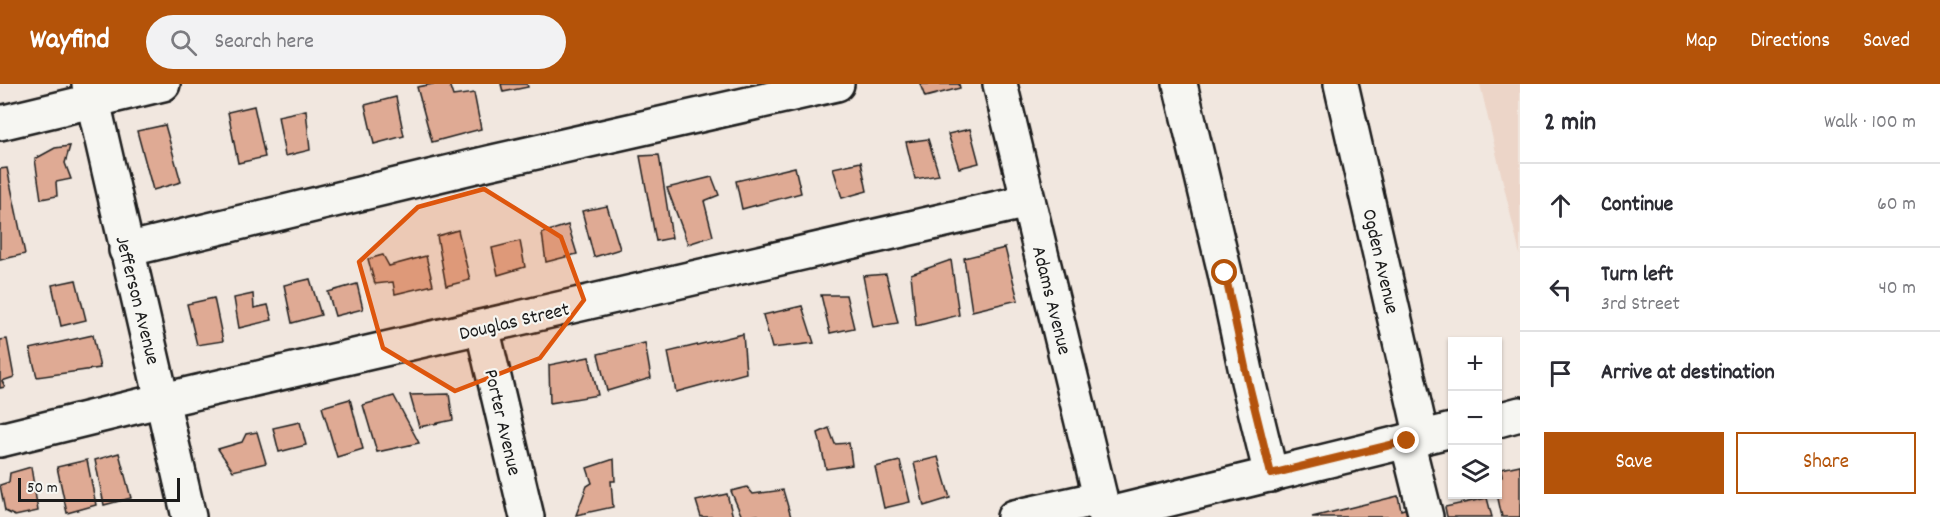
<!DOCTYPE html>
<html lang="en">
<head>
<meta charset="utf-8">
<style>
	:root { --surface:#fff; --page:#f2f2f3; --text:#2b2b33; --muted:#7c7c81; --line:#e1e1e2; --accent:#b45309 }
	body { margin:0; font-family:Dekko,sans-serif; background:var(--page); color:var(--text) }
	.controls { position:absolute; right:18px; bottom:18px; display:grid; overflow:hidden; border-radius:0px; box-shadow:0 2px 4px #0004 }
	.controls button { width:54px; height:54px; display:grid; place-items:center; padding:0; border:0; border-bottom:2px solid var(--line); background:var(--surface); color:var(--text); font:30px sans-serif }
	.scale { position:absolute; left:18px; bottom:15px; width:162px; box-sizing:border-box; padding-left:6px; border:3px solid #1c1c1c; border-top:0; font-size:16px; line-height:21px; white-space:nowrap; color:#1c1c1c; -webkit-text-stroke:4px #f6f6f2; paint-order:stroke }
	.stop { position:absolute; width:18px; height:18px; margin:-14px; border:4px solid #b45309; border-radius:50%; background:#fff }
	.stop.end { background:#b45309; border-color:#fff; box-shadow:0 2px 6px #0008 }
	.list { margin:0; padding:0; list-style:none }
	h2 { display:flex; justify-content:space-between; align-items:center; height:78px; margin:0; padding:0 24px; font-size:26px }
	h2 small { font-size:20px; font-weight:400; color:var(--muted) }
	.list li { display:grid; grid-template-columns:39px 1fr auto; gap:18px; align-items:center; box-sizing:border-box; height:84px; padding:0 24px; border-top:2px solid var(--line) }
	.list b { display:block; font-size:22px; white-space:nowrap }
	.list p { margin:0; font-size:20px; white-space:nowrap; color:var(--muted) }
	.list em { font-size:20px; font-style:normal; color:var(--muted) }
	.actions { display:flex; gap:12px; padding:18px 24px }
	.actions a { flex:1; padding:14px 0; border:2px solid var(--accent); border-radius:0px; text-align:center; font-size:21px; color:var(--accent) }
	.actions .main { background:var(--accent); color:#fff }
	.icon { flex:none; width:33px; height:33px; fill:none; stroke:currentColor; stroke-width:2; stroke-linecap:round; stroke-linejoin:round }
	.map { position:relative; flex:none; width:1520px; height:433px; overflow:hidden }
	header { display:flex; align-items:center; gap:36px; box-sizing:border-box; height:84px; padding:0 30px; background:var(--accent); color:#fff }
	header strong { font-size:28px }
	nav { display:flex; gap:33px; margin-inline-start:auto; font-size:21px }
	.search { width:420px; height:54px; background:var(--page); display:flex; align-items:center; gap:15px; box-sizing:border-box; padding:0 21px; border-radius:33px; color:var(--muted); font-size:22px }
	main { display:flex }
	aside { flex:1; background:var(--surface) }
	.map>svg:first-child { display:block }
	.built { fill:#ecd5c8 }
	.building { fill:#dfaa94; stroke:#1c1c1c; stroke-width:1.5 }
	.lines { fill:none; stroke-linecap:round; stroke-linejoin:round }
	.minor-casing { stroke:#1c1c1c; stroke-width:38 }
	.minor { stroke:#f6f6f2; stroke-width:33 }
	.route { stroke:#b45309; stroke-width:8 }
	.marked { fill:#de560d; fill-opacity:0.2; stroke:#de560d; stroke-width:4.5; stroke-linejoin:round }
	.labels { text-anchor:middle; stroke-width:4.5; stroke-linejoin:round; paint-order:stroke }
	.street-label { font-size:20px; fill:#1c1c1c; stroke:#f6f6f2 }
</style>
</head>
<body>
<header>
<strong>Wayfind</strong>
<div class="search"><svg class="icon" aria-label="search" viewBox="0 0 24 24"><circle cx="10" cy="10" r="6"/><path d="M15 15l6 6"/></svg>Search here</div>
<nav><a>Map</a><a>Directions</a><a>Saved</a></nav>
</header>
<main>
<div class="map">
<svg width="1520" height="433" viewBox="0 0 1520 433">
	<rect width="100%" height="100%" fill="#f1e7df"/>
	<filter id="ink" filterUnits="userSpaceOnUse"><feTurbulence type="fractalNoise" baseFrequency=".0167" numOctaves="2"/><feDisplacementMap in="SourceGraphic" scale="12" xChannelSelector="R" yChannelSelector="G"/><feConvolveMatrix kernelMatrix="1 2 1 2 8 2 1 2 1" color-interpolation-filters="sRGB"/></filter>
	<g filter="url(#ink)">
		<!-- built -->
		<polygon class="built" points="1480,0 1520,0 1520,171"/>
		<!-- building -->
		<g class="building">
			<polygon points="433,0 449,0 453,12 474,9 481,45 432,58 417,3"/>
			<polygon points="501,0 527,0 528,3 503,8"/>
			<polygon points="920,0 959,0 960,4 925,13"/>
			<polygon points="396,13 404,52 374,60 365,21"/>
			<polygon points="254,22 265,73 238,79 228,28"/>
			<polygon points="306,26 310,66 285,72 278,32"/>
			<polygon points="165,41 181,98 153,106 137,47"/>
			<polygon points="970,45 979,79 959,84 948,50"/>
			<polygon points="928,55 939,91 915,95 906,58"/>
			<polygon points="70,62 65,79 71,95 56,98 57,112 41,115 35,75 55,64"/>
			<polygon points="659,71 672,154 656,157 640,72"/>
			<polygon points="861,78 867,107 842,114 833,84"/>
			<polygon points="795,83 801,109 742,125 736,97"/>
			<polygon points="7,84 25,170 0,176 0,85"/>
			<polygon points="712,93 719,111 704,117 713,152 688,160 667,104"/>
			<polygon points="607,122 620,165 594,173 582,127"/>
			<polygon points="568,141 577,170 546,178 542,149"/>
			<polygon points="458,146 470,196 446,202 437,152"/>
			<polygon points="520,157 525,183 498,191 492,164"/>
			<polygon points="1005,164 1018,216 972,227 964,174"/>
			<polygon points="383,171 389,182 426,172 433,201 395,210 393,198 375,200 368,175"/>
			<polygon points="951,176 959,231 916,242 911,190"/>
			<polygon points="886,190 898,239 873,243 863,192"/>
			<polygon points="310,195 321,231 292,239 284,201"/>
			<polygon points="76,196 86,236 61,242 52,201"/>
			<polygon points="357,200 363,225 335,232 328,208"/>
			<polygon points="253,210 254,224 268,221 272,236 239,244 234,214"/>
			<polygon points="821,211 846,211 854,244 830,249"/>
			<polygon points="214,214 223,257 197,261 187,220"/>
			<polygon points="802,222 814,259 772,264 763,231"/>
			<polygon points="743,250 746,289 676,308 668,268"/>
			<polygon points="93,251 100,284 37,293 30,265"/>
			<polygon points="7,255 14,293 2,297 5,303 0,304 0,256"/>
			<polygon points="645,259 651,294 607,307 598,270"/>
			<polygon points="589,273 598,311 550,319 549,281"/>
			<polygon points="449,310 453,336 419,343 410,311"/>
			<polygon points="394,312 419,359 377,368 363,321"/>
			<polygon points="350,315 363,365 337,373 322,323"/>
			<polygon points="300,338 306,361 279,368 273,344"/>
			<polygon points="829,344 835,360 849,359 852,381 826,385 818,349"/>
			<polygon points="257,348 266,379 233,387 218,365 242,358 246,350"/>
			<polygon points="119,369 131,414 104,421 95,376"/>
			<polygon points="938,373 950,414 924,422 914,379"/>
			<polygon points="614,375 615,397 611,397 613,423 576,431 587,402 592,399 587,384"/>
			<polygon points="87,376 96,421 67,429 57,383"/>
			<polygon points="900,377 910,418 884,424 875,383"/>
			<polygon points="1520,381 1520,433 1502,433 1497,410 1498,394 1502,393 1501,385"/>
			<polygon points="31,383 38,427 15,432 5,427 0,401 9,398 10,389"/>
			<polygon points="747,403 753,410 783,406 791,433 758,433 758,431 742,433 731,407"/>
			<polygon points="727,410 733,433 701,433 696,417"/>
			<polygon points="1398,412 1401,426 1411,423 1413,433 1312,433"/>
			<polygon points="1487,414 1492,433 1447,433 1445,423"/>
		</g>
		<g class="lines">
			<defs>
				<g id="minor">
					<polyline points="89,0 189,433"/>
					<polyline points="1000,0 1105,433"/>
					<polyline points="1180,0 1225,189 1248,297 1271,391"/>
					<polyline points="1341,0 1422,354"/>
					<polyline points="0,39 163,0"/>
					<polyline points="126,166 488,79 837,0"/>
					<polyline points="482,243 527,433"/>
					<polyline points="1498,336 1520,330"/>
					<polyline points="0,356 163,316 1028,117"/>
					<polyline points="1407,357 1426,433"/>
					<polyline points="1105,431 1452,346"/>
					<polyline points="1014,433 1100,414"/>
				</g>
			</defs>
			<!-- minor casing -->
			<use href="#minor" class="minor-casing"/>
			<!-- minor -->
			<use href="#minor" class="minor"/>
		</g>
	</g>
	<g class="lines" filter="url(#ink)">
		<!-- route -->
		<polyline class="route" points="1225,189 1248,297 1271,390 1407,357"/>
	</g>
	<!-- marked area -->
	<path class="marked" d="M484,105L561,153L584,216L540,274L455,307L383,264L359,178L418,123Z"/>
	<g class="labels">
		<!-- street labels -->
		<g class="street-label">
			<text transform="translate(1382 177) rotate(77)" y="7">Ogden Avenue</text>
			<text transform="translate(139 216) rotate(76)" y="7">Jefferson Avenue</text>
			<text transform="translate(1053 216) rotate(76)" y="7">Adams Avenue</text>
			<text transform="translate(514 236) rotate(-13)" y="7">Douglas Street</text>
			<text transform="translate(504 338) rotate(77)" y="7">Porter Avenue</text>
		</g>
	</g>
</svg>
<div class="controls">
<button>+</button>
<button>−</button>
<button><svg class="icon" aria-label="layers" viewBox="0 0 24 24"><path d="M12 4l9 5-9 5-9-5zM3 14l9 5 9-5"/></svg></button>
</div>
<div class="scale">50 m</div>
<div class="stop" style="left:1225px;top:189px"></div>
<div class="stop end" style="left:1407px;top:357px"></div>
</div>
<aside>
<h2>2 min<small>Walk · 100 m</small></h2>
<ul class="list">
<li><svg class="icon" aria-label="ahead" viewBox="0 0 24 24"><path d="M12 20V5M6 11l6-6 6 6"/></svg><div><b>Continue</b></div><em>60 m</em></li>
<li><svg class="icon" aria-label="left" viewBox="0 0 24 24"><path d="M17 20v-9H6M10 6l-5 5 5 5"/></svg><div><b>Turn left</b><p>3rd Street</p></div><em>40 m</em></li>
<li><svg class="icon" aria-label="arrive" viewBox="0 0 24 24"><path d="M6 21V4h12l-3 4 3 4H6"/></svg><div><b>Arrive at destination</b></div></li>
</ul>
<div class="actions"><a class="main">Save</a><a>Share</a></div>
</aside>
</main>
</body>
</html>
